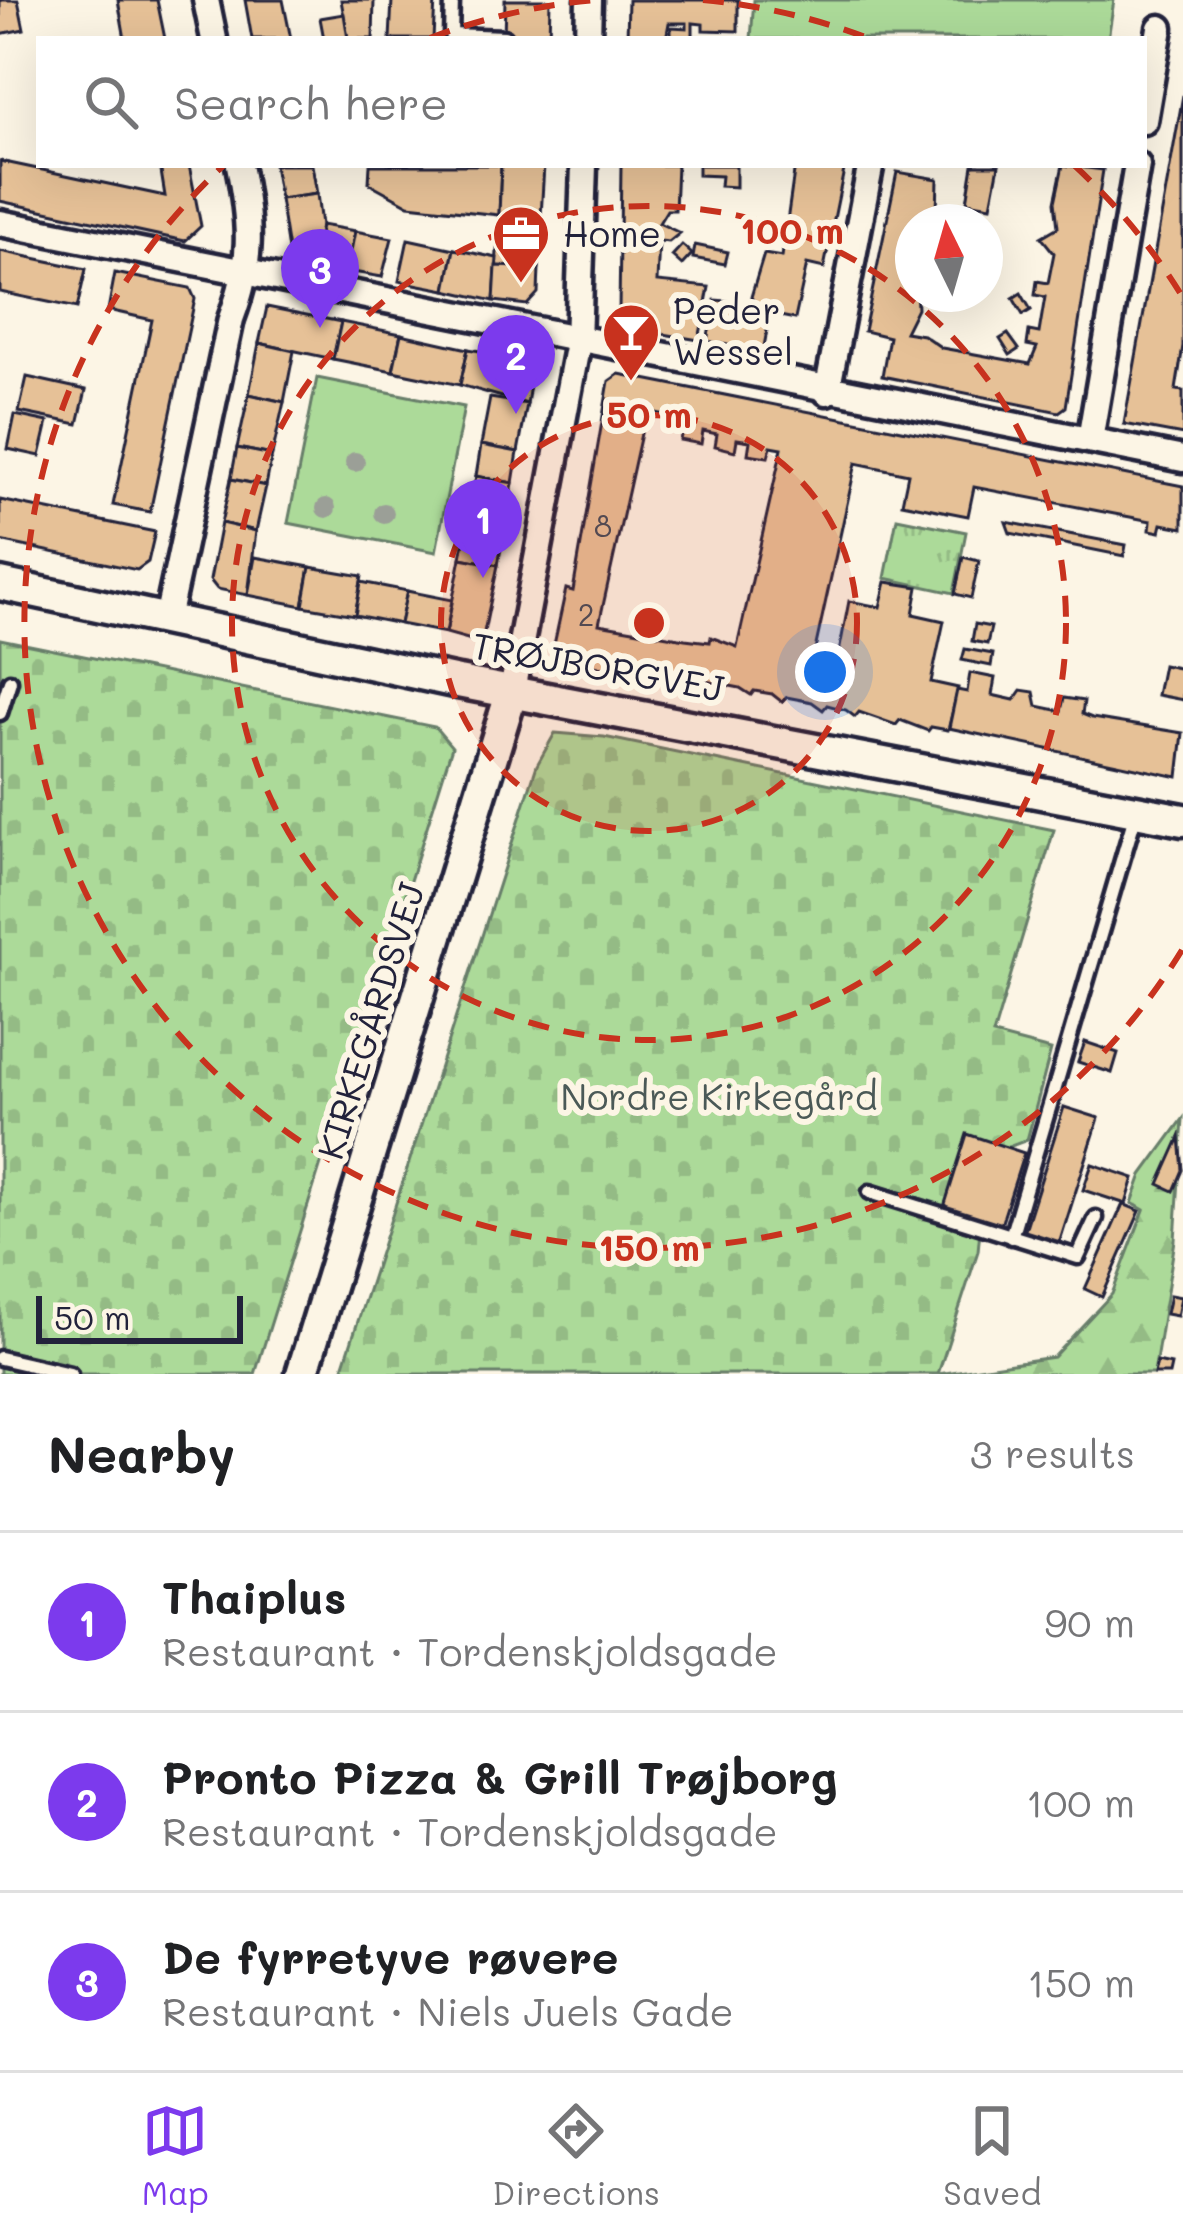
<!DOCTYPE html>
<html lang="en">
<head>
<meta charset="utf-8">
<style>
	:root { --surface:#fff; --page:#f2f2f2; --text:#202124; --muted:#757577; --line:#e0e0e0; --accent:#7c3aed }
	body { margin:0; font-family:Mali,sans-serif; background:var(--page); color:var(--text) }
	.compass { position:absolute; left:895px; top:204px; width:108px; height:108px; border-radius:50%; background:var(--surface); box-shadow:0 12px 48px #0002; rotate:355deg }
	.scale { position:absolute; left:36px; bottom:30px; width:207px; box-sizing:border-box; padding-left:12px; border:6px solid #22223b; border-top:0; font-size:33px; line-height:42px; white-space:nowrap; color:#22223b; -webkit-text-stroke:9px #fcf5e5; paint-order:stroke }
	.you { position:absolute; left:825px; top:672px; width:42px; height:42px; margin:-30px; border:9px solid #fff; border-radius:50%; background:#1a73e8; box-shadow:0 0 0 18px #1a73e833 }
	.badge { display:grid; place-items:center; width:78px; height:78px; border-radius:50%; background:var(--accent); color:#fff; font-size:39px; font-weight:700 }
	.pin { position:absolute; translate:-50% -99px; filter:drop-shadow(0 3px 6px #0008) }
	.pin::after { content:''; position:absolute; top:63px; width:42px; height:36px; background:inherit; clip-path:polygon(0 0,100% 0,50% 100%) }
	.list { margin:0; padding:0; list-style:none }
	h2 { display:flex; justify-content:space-between; align-items:center; height:156px; margin:0; padding:0 48px; font-size:51px }
	h2 small { font-size:39px; font-weight:400; color:var(--muted) }
	.list li { display:grid; grid-template-columns:78px 1fr auto; gap:36px; align-items:center; box-sizing:border-box; height:180px; padding:0 48px; border-top:3px solid var(--line) }
	.list b { display:block; font-size:45px; white-space:nowrap }
	.list p { margin:0; font-size:39px; white-space:nowrap; color:var(--muted) }
	.list em { font-size:39px; font-style:normal; color:var(--muted) }
	.icon { flex:none; width:66px; height:66px; fill:none; stroke:currentColor; stroke-width:2; stroke-linecap:round; stroke-linejoin:round }
	.map { position:relative; flex:none; width:1183px; height:1374px; overflow:hidden }
	.search { position:absolute; background:var(--surface); box-shadow:0 12px 48px #0002; left:36px; right:36px; top:36px; height:132px; display:flex; align-items:center; gap:30px; box-sizing:border-box; padding:0 42px; border-radius:0px; color:var(--muted); font-size:45px }
	.sheet { height:696px; background:var(--surface) }
	nav { display:flex; justify-content:space-around; align-items:center; box-sizing:border-box; height:168px; border-top:3px solid var(--line); background:var(--surface); font-size:33px; color:var(--muted) }
	nav a { display:grid; justify-items:center; gap:6px }
	nav .on { color:var(--accent) }
	.map>svg:first-child { display:block }
	.green { fill:#acda99; stroke:#677e6a; stroke-width:3 }
	.forest { fill:url(#forest-firs); stroke:#677e6a; stroke-width:3 }
	.cemetery { fill:url(#cemetery-stones); stroke:#677e6a; stroke-width:3 }
	.park { fill:url(#park-tufts); stroke:#677e6a; stroke-width:3 }
	.building { fill:#e6c197; stroke:#22223b; stroke-width:3; fill-rule:evenodd }
	.lines { fill:none; stroke-linecap:round; stroke-linejoin:round }
	.service-casing { stroke:#22223b; stroke-width:21 }
	.minor-casing { stroke:#22223b; stroke-width:33 }
	.tertiary-casing { stroke:#22223b; stroke-width:39 }
	.service { stroke:#fcf5e5; stroke-width:12 }
	.minor { stroke:#fcf5e5; stroke-width:24 }
	.tertiary { stroke:#fcf5e5; stroke-width:30 }
	.tree { fill:#9b9f97 }
	.ring { fill:none; stroke:#c8321e; stroke-width:6; stroke-dasharray:21 15 }
	.labels { text-anchor:middle; stroke-width:12; stroke-linejoin:round; paint-order:stroke }
	.number-label { font-size:30px; fill:#534a52 }
	.poi-label { font-size:36px; fill:#22223b; stroke:#fcf5e5; text-anchor:start }
	.street-label { font-size:36px; fill:#22223b; stroke:#fcf5e5 }
	.park-label { font-size:36px; fill:#4b5957; stroke:#fcf5e5 }
	.centre { fill:#c8321e; stroke:#fcf5e5; stroke-width:6 }
	.ring-label { font-size:36px; text-anchor:middle; font-weight:bold; fill:#c8321e; stroke:#fcf5e5; stroke-width:12; stroke-linejoin:round; paint-order:stroke }
</style>
</head>
<body>
<div class="map">
<svg width="1183" height="1374" viewBox="0 0 1183 1374">
	<defs>
		<pattern id="forest-firs" width="22" height="20" patternUnits="userSpaceOnUse" patternTransform="scale(3)"><rect width="22" height="20" fill="#acda99"/><path d="M5 1l3.5 6h-7zM16 11l3.5 6h-7z" fill="#94bb85"/></pattern>
		<pattern id="cemetery-stones" width="16" height="16" patternUnits="userSpaceOnUse" patternTransform="scale(3)"><rect width="16" height="16" fill="#acda99"/><path d="M2 7V4a2 2 0 0 1 4 0v3zM10 15v-3a2 2 0 0 1 4 0v3z" fill="#94bb85"/></pattern>
		<pattern id="park-tufts" width="24" height="20" patternUnits="userSpaceOnUse" patternTransform="scale(3)"><rect width="24" height="20" fill="#acda99"/><path d="M3 7l-1-3M5 7V3M7 7l1-3M15 17l-1-3M17 17v-4M19 17l1-3" fill="none" stroke="#94bb85"/></pattern>
	</defs>
	<rect width="100%" height="100%" fill="#fcf5e5"/>
	<filter id="ink" filterUnits="userSpaceOnUse"><feTurbulence type="fractalNoise" baseFrequency=".00833" numOctaves="2"/><feDisplacementMap in="SourceGraphic" scale="24" xChannelSelector="R" yChannelSelector="G"/><feConvolveMatrix kernelMatrix="1 2 1 2 8 2 1 2 1" color-interpolation-filters="sRGB"/></filter>
	<g filter="url(#ink)">
		<!-- green -->
		<g class="green">
			<polygon points="754,0 1114,0 1108,39 751,39"/>
			<polygon points="317,378 464,407 436,552 288,523"/>
		</g>
		<!-- forest -->
		<polygon class="forest" points="1183,1119 1175,1240 1154,1374 938,1374 1053,1357 1112,1294 1144,1210 1132,1203 1142,1175"/>
		<!-- cemetery -->
		<g class="cemetery">
			<polygon points="0,639 435,727 452,747 255,1374 0,1374"/>
			<polygon points="555,733 604,737 1054,830 993,1035 1051,1050 1027,1140 987,1155 978,1251 938,1374 341,1374 537,765"/>
		</g>
		<!-- park -->
		<polygon class="park" points="897,518 966,532 954,593 885,578"/>
		<!-- building -->
		<g class="building">
			<polygon points="0,0 18,0 24,29 0,34"/>
			<polygon points="118,0 157,0 165,39 125,39"/>
			<polygon points="245,0 283,0 291,39 252,39"/>
			<polygon points="341,0 374,0 373,39 348,39"/>
			<polygon points="392,0 435,0 433,39 390,39"/>
			<polygon points="505,0 550,0 549,39 504,39"/>
			<polygon points="628,0 738,0 738,31 703,30 703,24 693,23 693,39 671,39 671,27 687,28 687,23 669,23 666,39 627,39"/>
			<polygon points="344,14 348,39 324,39 320,18"/>
			<polygon points="1183,95 1183,346 1176,390 1183,391 1183,435 1124,424"/>
			<polygon points="0,161 165,196 160,165 189,165 201,226 185,241 0,201"/>
			<polygon points="274,165 312,165 317,194 280,199"/>
			<polygon points="370,165 501,165 499,215 409,205 369,183"/>
			<polygon points="501,165 544,165 541,217 499,215"/>
			<polygon points="621,165 677,165 675,210 667,210 659,223 680,233 669,242 659,241 657,282 709,287 699,340 622,327 614,316 619,312"/>
			<polygon points="698,165 736,165 736,187 720,186 721,176 698,175"/>
			<polygon points="795,165 845,165 824,268 807,264 795,319 770,314 763,352 707,341 715,300 755,303 751,297 764,254 782,257"/>
			<polygon points="973,165 999,165 991,206 967,202"/>
			<polygon points="1063,165 1103,170 1066,407 1059,412 882,376 889,337 864,331 897,172 938,179 937,212 930,222 913,222 917,308 905,332 923,335 942,348 1030,364 1037,347 1027,345 1029,331 1039,333 1045,297 1035,295 1037,281 1048,283 1054,253 1041,237 1058,227 1055,202"/>
			<polygon points="317,194 321,225 315,265 297,261 288,250 280,199"/>
			<polygon points="499,215 541,217 541,241 498,238"/>
			<polygon points="321,225 355,231 347,271 315,265"/>
			<polygon points="355,231 392,238 382,277 347,271"/>
			<polygon points="498,238 541,241 539,268 496,266"/>
			<polygon points="408,239 454,249 446,290 399,281"/>
			<polygon points="682,245 692,254 682,265 672,256"/>
			<polygon points="695,245 728,252 725,264 693,258"/>
			<polygon points="454,249 497,258 494,301 446,290"/>
			<polygon points="0,251 86,269 77,308 0,292"/>
			<polygon points="496,266 539,268 538,293 527,305 494,301"/>
			<polygon points="115,273 190,288 195,299 150,512 113,505 152,320 108,310"/>
			<polygon points="1021,293 1031,310 1023,315 1013,298"/>
			<polygon points="267,307 341,322 333,359 259,343"/>
			<polygon points="341,322 401,334 393,371 333,359"/>
			<polygon points="401,334 468,349 460,385 393,371"/>
			<polygon points="1008,334 1019,349 1010,355 1000,339"/>
			<polygon points="259,343 294,351 284,402 249,394"/>
			<polygon points="468,349 522,358 532,372 527,404 460,385"/>
			<path d="M619,374L1183,486V528L1162,524L1160,532L1150,530L1151,521L974,487L968,516L902,503L908,474L856,463L813,659L837,663L849,601L880,607L886,582L918,587L913,614L944,621L931,682L958,688L948,730L931,727L928,731L900,720L896,725L859,712L855,717L846,710L827,705L823,710L812,702L786,697L782,702L772,694L754,691L751,695L740,688L625,665L623,672L565,660L554,645L566,589L573,591L609,381ZM646,411L676,417L674,426L683,427L680,440L701,444L703,431L717,434L715,446L735,451L737,439L750,441L748,454L768,457L771,446L782,448L737,647L711,637L710,642L685,639L599,624Z"/>
			<polygon points="27,377 86,390 78,424 19,412"/>
			<polygon points="249,394 284,402 272,455 237,448"/>
			<polygon points="490,398 527,404 518,452 481,445"/>
			<polygon points="15,415 48,422 40,456 8,449"/>
			<polygon points="481,445 518,452 513,483 476,476"/>
			<polygon points="237,448 272,455 266,486 231,479"/>
			<polygon points="476,476 513,483 507,515 470,508"/>
			<polygon points="231,479 266,486 256,531 221,523"/>
			<polygon points="0,500 155,532 148,562 137,570 0,541"/>
			<polygon points="470,508 507,515 498,565 461,558"/>
			<polygon points="1006,522 1126,545 1124,556 1010,533"/>
			<polygon points="221,523 256,531 248,595 217,589 210,580"/>
			<polygon points="255,557 310,567 303,606 248,595"/>
			<polygon points="963,557 979,561 971,598 955,594"/>
			<polygon points="461,558 498,565 484,632 475,641 446,633"/>
			<polygon points="310,567 362,576 355,615 303,606"/>
			<polygon points="361,582 407,591 400,624 355,615"/>
			<polygon points="407,591 452,600 446,633 400,624"/>
			<polygon points="975,624 991,627 987,644 972,641"/>
			<polygon points="965,649 993,654 991,666 962,660"/>
			<polygon points="1163,665 1183,669 1183,700 1157,695"/>
			<polygon points="970,673 995,678 992,695 1014,700 1021,690 1034,692 1037,706 1061,711 1064,698 1084,701 1082,714 1092,718 1183,733 1178,777 949,728 957,690 967,692"/>
			<polygon points="1085,1042 1118,1053 1112,1073 1078,1062"/>
			<polygon points="1064,1107 1099,1118 1059,1244 1024,1233"/>
			<polygon points="967,1134 1024,1153 1001,1225 944,1207"/>
			<polygon points="1180,1137 1183,1170 1174,1191 1159,1184"/>
			<polygon points="1092,1164 1134,1178 1126,1204 1083,1190"/>
			<polygon points="1123,1204 1140,1211 1102,1297 1085,1289"/>
			<polygon points="1170,1295 1181,1297 1177,1316 1166,1314"/>
			<polygon points="1157,1362 1171,1365 1169,1374 1154,1374"/>
		</g>
		<g class="lines">
			<defs>
				<g id="service">
					<polyline points="452,0 451,35 504,37"/>
					<polyline points="0,713 10,681"/>
					<polyline points="870,1192 1078,1257 1096,1218"/>
					<polyline points="1011,1237 1136,813"/>
					<polyline points="0,1358 70,1374"/>
				</g>
				<g id="minor">
					<polyline points="206,0 214,39"/>
					<polyline points="588,39 589,0"/>
					<polyline points="1144,121 1160,28"/>
					<polyline points="0,223 1183,459"/>
					<polyline points="827,392 870,168"/>
					<polyline points="1090,440 1137,165"/>
					<path d="M167,619L231,319C253,260 251,226 239,165"/>
					<polyline points="512,691 578,342 584,165"/>
				</g>
				<g id="tertiary">
					<polyline points="0,584 458,682 1183,820"/>
					<polyline points="302,1374 512,691"/>
				</g>
			</defs>
			<!-- service casing -->
			<use href="#service" class="service-casing"/>
			<!-- minor casing -->
			<use href="#minor" class="minor-casing"/>
			<!-- tertiary casing -->
			<use href="#tertiary" class="tertiary-casing"/>
			<!-- service -->
			<use href="#service" class="service"/>
			<!-- minor -->
			<use href="#minor" class="minor"/>
			<!-- tertiary -->
			<use href="#tertiary" class="tertiary"/>
		</g>
		<!-- trees -->
		<g class="tree">
			<circle cx="355" cy="462" r="10"/>
			<circle cx="326" cy="508" r="10"/>
			<circle cx="384" cy="513" r="10"/>
		</g>
	</g>
	<!-- distance rings -->
	<circle cx="649" cy="623" r="208" fill="#c8321e" fill-opacity=".12"/>
	<g class="ring">
		<circle cx="649" cy="623" r="208"/>
		<circle cx="649" cy="623" r="417"/>
		<path d="M1182 950A625 625 0 1 1 223 166M430 38A625 625 0 0 1 595 0M703 0A625 625 0 0 1 868 38M1075 166A625 625 0 0 1 1182 296"/>
	</g>
	<!-- icons -->
	<defs>
		<symbol id="office-pin" viewBox="-11 -11 22 30"><path d="M0 17L-7.5 6A9.5 9.5 0 1 1 7.5 6Z" fill="#c8321e" stroke="#fcf5e5"/><path d="M-6-3h4V-5.5h4V-3h4V5H-6ZM-1-4.5V-3h2v-1.5ZM-6 0V1H6V0Z" fill="#fff"/></symbol>
		<symbol id="bar-pin" viewBox="-11 -11 22 30"><path d="M0 17L-7.5 6A9.5 9.5 0 1 1 7.5 6Z" fill="#c8321e" stroke="#fcf5e5"/><path d="M-6-5H6L.8 .8V4.5H3.5V6h-7V4.5H-.8V.8Z" fill="#fff"/></symbol>
	</defs>
	<g fill-rule="evenodd">
		<use href="#office-pin" x="488" y="201" width="66" height="90"/>
		<use href="#bar-pin" x="598" y="299" width="66" height="90"/>
	</g>
	<g class="labels">
		<!-- number labels -->
		<g class="number-label">
			<text x="603" y="537">8</text>
			<text x="586" y="626">2</text>
		</g>
		<!-- poi labels -->
		<g class="poi-label">
			<text x="563" y="247">Home</text>
			<text x="673" y="324">Peder<tspan x="673" dy="41">Wessel</tspan></text>
		</g>
		<!-- street labels -->
		<g class="street-label">
			<text transform="translate(598 667) rotate(10)" y="13">TRØJBORGVEJ</text>
			<text transform="translate(371 1021) rotate(-73)" y="13">KIRKEGÅRDSVEJ</text>
		</g>
		<!-- park labels -->
		<g class="park-label">
			<text x="719" y="1110">Nordre Kirkegård</text>
		</g>
	</g>
	<circle cx="649" cy="623" r="18" class="centre"/>
	<g class="ring-label">
		<text x="792" y="244">100 m</text>
		<text x="649" y="428">50 m</text>
		<text x="649" y="1261">150 m</text>
	</g>
</svg>
<svg class="compass" viewBox="-18 -18 36 36"><path d="M0-13l5 13h-10z" fill="#e53935"/><path d="M0 13l5-13h-10z" fill="#757577"/></svg>
<div class="scale">50 m</div>
<div class="you"></div>
<div class="pin badge" style="left:483px;top:578px">1</div>
<div class="pin badge" style="left:516px;top:414px">2</div>
<div class="pin badge" style="left:320px;top:328px">3</div>
<div class="search"><svg class="icon" aria-label="search" viewBox="0 0 24 24"><circle cx="10" cy="10" r="6"/><path d="M15 15l6 6"/></svg>Search here</div>
</div>
<section class="sheet">
<h2>Nearby<small>3 results</small></h2>
<ul class="list">
<li><span class="badge">1</span><div><b>Thaiplus</b><p>Restaurant · Tordenskjoldsgade</p></div><em>90 m</em></li>
<li><span class="badge">2</span><div><b>Pronto Pizza &amp; Grill Trøjborg</b><p>Restaurant · Tordenskjoldsgade</p></div><em>100 m</em></li>
<li><span class="badge">3</span><div><b>De fyrretyve røvere</b><p>Restaurant · Niels Juels Gade</p></div><em>150 m</em></li>
</ul>
</section>
<nav>
<a class="on"><svg class="icon" aria-label="map" viewBox="0 0 24 24"><path d="M3 6l6-2 6 2 6-2v14l-6 2-6-2-6 2zM9 4v14M15 6v14"/></svg>Map</a>
<a><svg class="icon" aria-label="directions" viewBox="0 0 24 24"><path d="M12 3l9 9-9 9-9-9zM9 14v-3h6M13 9l2 2-2 2"/></svg>Directions</a>
<a><svg class="icon" aria-label="saved" viewBox="0 0 24 24"><path d="M7 4h10v16l-5-4-5 4z"/></svg>Saved</a>
</nav>
</body>
</html>
